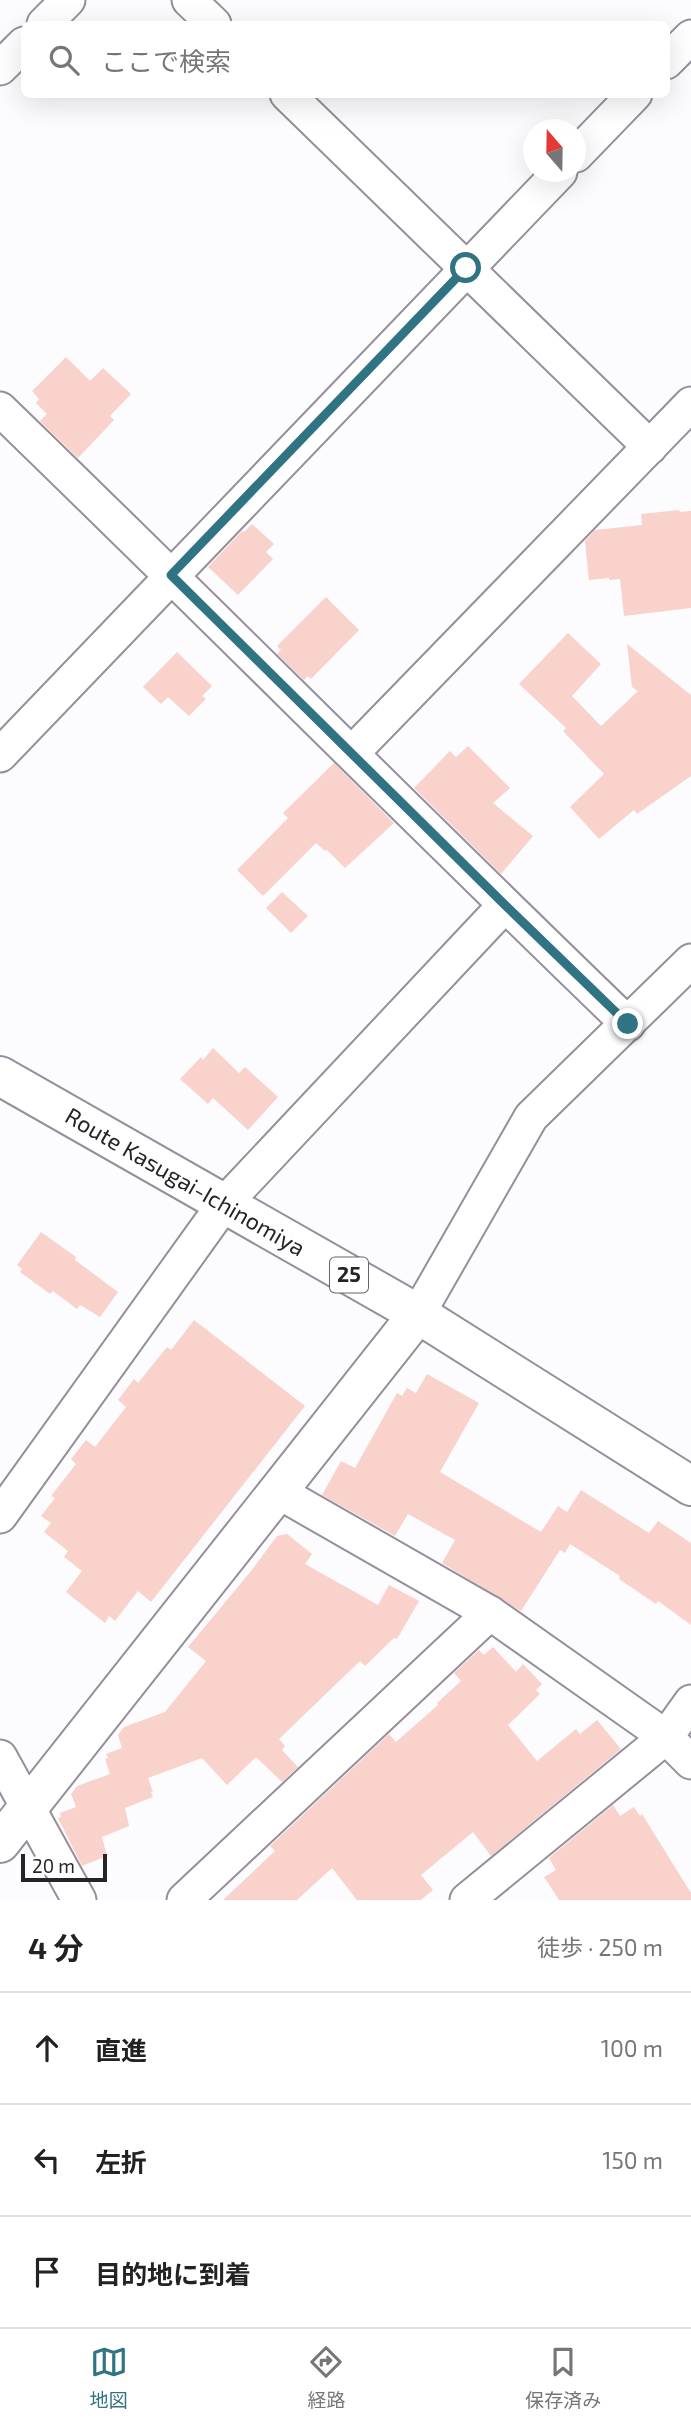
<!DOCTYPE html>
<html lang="ja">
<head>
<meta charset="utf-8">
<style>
	:root { --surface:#fff; --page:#f6f6f6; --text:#222; --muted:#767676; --line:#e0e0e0; --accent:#307484 }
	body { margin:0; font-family:"Exo 2","Noto Sans JP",sans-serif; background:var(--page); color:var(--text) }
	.compass { position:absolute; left:523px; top:119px; width:63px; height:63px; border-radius:50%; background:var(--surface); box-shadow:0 7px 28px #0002; rotate:340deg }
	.scale { position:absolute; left:21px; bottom:18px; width:86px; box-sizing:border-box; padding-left:7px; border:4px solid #272429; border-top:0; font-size:19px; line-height:24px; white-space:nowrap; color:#272429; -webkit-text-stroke:5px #fff; paint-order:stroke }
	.stop { position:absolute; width:21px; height:21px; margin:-16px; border:5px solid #307484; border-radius:50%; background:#fff }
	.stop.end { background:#307484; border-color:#fff; box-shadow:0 2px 7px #0008 }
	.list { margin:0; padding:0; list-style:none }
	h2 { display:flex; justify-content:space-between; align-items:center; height:91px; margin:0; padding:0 28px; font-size:30px }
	h2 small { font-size:23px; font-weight:400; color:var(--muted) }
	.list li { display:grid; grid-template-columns:46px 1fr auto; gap:21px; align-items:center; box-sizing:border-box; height:112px; padding:0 28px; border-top:2px solid var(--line) }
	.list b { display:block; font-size:26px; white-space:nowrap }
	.list em { font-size:23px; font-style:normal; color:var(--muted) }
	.icon { flex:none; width:38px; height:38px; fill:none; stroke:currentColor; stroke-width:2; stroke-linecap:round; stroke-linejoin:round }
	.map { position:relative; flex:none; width:691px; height:1900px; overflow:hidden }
	.search { position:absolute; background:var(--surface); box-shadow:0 7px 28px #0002; left:21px; right:21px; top:21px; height:77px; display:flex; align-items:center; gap:18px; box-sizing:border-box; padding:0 24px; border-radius:10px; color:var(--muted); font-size:26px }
	.sheet { height:427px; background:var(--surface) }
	nav { display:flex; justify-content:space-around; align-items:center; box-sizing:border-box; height:98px; border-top:2px solid var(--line); background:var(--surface); font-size:19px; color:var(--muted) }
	nav a { display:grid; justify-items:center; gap:4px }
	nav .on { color:var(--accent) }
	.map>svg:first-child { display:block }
	.building { fill:#f8d2cb }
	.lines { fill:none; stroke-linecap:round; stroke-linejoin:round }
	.minor-casing { stroke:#958f9b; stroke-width:37 }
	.tertiary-casing { stroke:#958f9b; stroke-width:42 }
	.primary-casing { stroke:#958f9b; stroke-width:42 }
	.minor { stroke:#fff; stroke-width:33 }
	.tertiary { stroke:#fff; stroke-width:38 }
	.primary { stroke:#fff; stroke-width:38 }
	.route { stroke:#307484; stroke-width:9 }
	.labels { text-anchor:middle; stroke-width:5; stroke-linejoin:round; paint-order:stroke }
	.shield { fill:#fff; stroke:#686669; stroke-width:2 }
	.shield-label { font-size:21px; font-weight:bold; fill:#272429 }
	.street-label { font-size:23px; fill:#272429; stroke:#fff }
</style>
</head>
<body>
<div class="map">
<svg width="691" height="1900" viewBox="0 0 691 1900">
	<rect width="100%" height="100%" fill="#fcfbfd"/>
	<!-- building -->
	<g class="building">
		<polygon points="66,357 90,381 103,368 131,394 110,416 114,420 78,458 40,421 47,414 36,403 39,399 32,391"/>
		<polygon points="679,510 680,512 691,511 691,608 624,616 620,579 609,580 609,578 589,580 585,541 595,530 642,525 641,514"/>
		<polygon points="252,524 274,544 266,552 273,559 238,595 208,567 242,531 244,532"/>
		<polygon points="326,597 359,630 311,679 308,676 304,680 277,654 281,650 277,646"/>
		<polygon points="568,633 601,664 572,696 601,726 638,691 632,687 627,644 691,695 691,776 637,814 634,810 599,839 570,807 604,774 563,731 566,728 519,684"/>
		<polygon points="177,652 212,686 202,696 206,699 189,716 168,697 161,704 143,687"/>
		<polygon points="468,746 510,788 493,803 533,836 501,874 414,788 450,751 456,757"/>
		<polygon points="334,763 394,823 345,868 327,850 325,851 316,843 263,896 237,870 288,818 283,813"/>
		<polygon points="282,892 308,916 291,933 266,908"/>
		<polygon points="213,1048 239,1073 245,1067 278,1097 248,1130 213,1098 208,1104 180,1079 201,1057 203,1060"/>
		<polygon points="41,1232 76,1257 75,1260 118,1292 100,1317 80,1305 77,1309 53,1291 50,1294 20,1272 22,1269 17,1265"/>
		<polygon points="194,1320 305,1406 151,1602 138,1591 115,1621 109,1616 105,1623 66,1592 82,1571 64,1557 68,1551 44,1532 51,1523 41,1516 55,1498 51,1496 76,1464 71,1459 86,1440 95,1447 126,1407 118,1400 134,1379 138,1383 167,1347 171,1350"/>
		<polygon points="427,1374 479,1403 440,1472 541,1532 558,1506 567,1512 581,1490 649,1533 658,1521 691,1543 691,1625 658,1601 656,1604 619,1579 620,1576 570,1544 565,1553 560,1550 521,1611 442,1563 455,1540 408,1514 395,1536 322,1495 341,1461 355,1468 397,1393 402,1396 407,1388 416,1393"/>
		<polygon points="287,1534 312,1554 305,1564 378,1605 389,1585 419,1601 397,1639 394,1638 365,1666 360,1661 279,1739 285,1746 282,1750 298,1767 282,1782 256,1757 227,1785 202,1758 148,1778 153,1792 151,1792 153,1797 125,1808 129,1826 102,1837 107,1856 82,1866 58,1818 61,1817 60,1813 76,1807 71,1794 77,1786 110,1774 105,1759 108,1758 106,1754 122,1748 118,1735 124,1727 165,1712 206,1661 188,1647 251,1571 277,1536"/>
		<polygon points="493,1647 516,1672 523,1664 542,1684 536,1690 540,1694 508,1725 537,1761 576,1729 580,1734 597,1720 621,1749 491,1856 473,1832 421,1875 433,1890 421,1900 357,1900 332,1868 297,1900 223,1900 275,1851 270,1846 389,1734 396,1742 438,1705 437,1703 461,1681 454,1673 479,1650 484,1655"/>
		<polygon points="613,1805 620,1816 634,1807 640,1816 642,1814 691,1893 691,1900 559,1900 544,1877 556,1870 549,1858"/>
	</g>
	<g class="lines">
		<defs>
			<g id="minor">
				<polyline points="189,0 214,24"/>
				<polyline points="44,24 68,0"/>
				<polyline points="666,62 691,37"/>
				<polyline points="0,68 24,44"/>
				<polyline points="287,94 650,447"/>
				<polyline points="576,155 635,94"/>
				<path d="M0,409C211,613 417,821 628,1024"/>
				<polyline points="352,753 691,404"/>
				<polyline points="0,755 560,172"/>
				<polyline points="418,1314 531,1117 691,961"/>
				<polyline points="277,1491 490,1613 666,1737 691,1762"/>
				<polyline points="0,1516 224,1204 505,905"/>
				<polyline points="0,1757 79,1900"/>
				<polyline points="184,1900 490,1613"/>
				<polyline points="467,1900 666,1737 691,1702"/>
			</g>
			<polyline id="tertiary" points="0,1843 418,1314"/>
			<polyline id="primary" points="0,1076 418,1314 691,1486"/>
		</defs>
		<!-- minor casing -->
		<use href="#minor" class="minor-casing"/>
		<!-- tertiary casing -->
		<use href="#tertiary" class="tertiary-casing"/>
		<!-- primary casing -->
		<use href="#primary" class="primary-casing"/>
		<!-- minor -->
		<use href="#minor" class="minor"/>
		<!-- tertiary -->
		<use href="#tertiary" class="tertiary"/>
		<!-- primary -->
		<use href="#primary" class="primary"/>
	</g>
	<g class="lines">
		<!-- route -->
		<polyline class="route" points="466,268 171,575 505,905 628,1024"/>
	</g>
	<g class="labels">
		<!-- shield labels -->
		<rect class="shield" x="330" y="1257.5" width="38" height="35" rx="5"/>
		<g class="shield-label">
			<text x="349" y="1282">25</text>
		</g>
		<!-- street labels -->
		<g class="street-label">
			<text transform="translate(185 1182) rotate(30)" y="8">Route Kasugai-Ichinomiya</text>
		</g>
	</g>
</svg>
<svg class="compass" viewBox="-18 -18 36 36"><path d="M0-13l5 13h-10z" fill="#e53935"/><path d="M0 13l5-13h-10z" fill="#767676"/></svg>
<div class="scale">20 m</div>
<div class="stop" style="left:466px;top:268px"></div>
<div class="stop end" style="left:628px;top:1024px"></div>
<div class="search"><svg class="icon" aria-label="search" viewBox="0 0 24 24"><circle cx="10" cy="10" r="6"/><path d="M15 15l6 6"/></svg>ここで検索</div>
</div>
<section class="sheet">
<h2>4 分<small>徒歩 · 250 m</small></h2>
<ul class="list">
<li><svg class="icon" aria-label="ahead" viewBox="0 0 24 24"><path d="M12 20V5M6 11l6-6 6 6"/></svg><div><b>直進</b></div><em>100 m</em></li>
<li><svg class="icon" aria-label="left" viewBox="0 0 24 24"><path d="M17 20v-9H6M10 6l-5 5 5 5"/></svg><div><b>左折</b></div><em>150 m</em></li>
<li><svg class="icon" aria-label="arrive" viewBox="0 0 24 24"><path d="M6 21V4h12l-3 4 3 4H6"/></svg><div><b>目的地に到着</b></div></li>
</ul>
</section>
<nav>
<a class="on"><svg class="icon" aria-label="map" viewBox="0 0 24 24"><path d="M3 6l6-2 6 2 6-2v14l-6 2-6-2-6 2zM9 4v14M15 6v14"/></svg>地図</a>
<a><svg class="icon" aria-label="directions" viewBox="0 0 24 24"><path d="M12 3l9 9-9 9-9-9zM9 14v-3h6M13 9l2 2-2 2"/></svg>経路</a>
<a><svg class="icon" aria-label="saved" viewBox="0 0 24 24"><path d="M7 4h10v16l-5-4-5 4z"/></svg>保存済み</a>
</nav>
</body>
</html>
